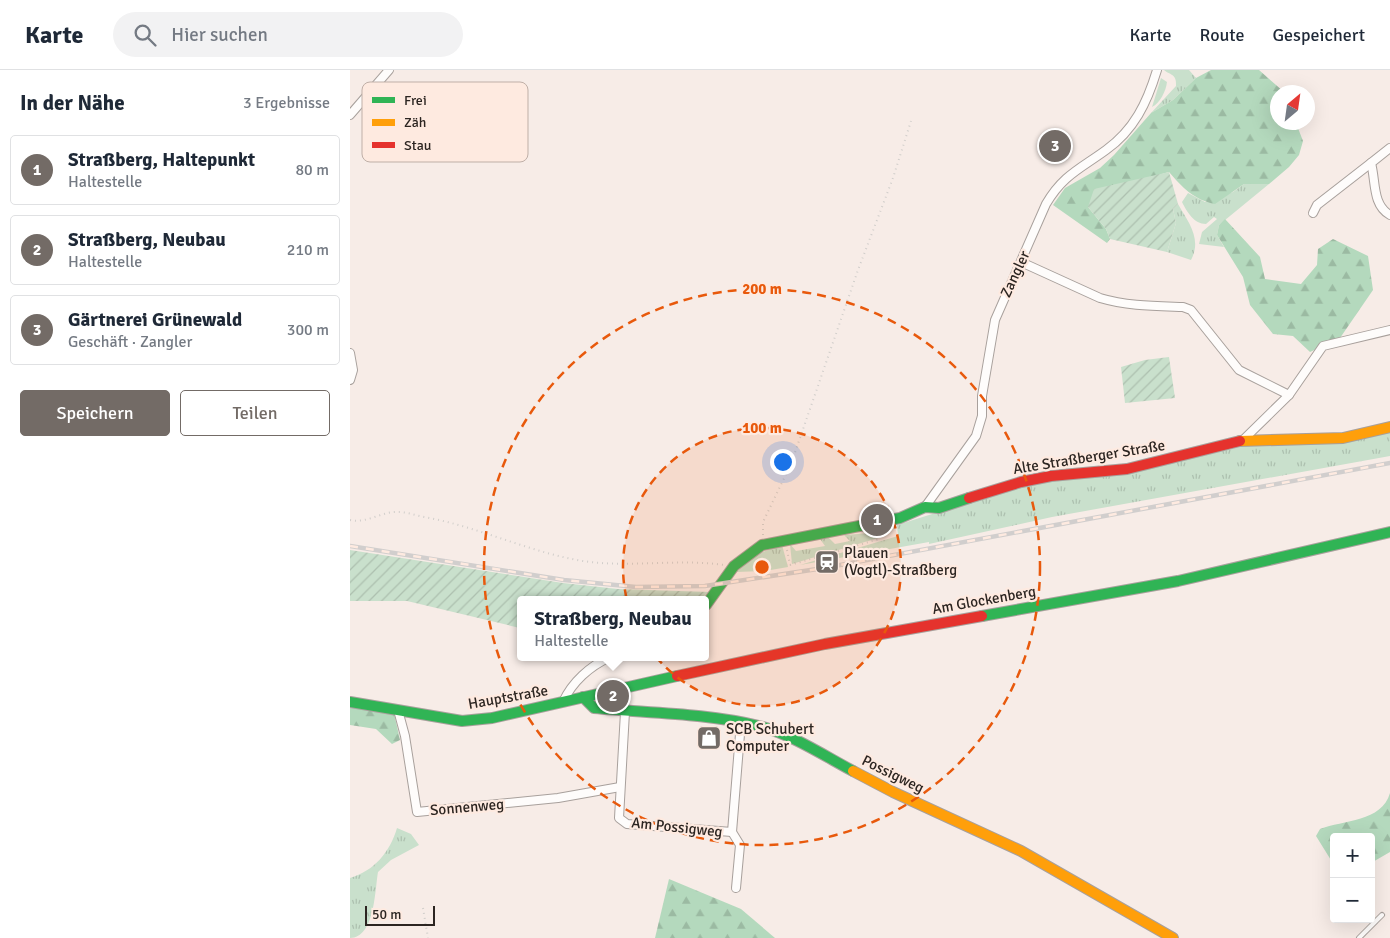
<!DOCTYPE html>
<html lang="de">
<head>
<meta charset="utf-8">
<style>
	:root { --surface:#fff; --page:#f2f2f3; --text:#1f2937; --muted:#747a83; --line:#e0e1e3; --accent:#736b66 }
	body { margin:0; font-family:Signika,sans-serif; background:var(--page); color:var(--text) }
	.controls { position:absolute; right:15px; bottom:15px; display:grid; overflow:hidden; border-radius:5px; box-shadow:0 5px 20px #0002 }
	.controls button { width:45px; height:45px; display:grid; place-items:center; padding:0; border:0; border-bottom:1px solid var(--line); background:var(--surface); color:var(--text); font:25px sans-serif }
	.compass { position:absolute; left:920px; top:15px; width:45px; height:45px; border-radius:50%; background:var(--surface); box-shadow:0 5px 20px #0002; rotate:29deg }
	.scale { position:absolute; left:15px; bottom:12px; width:70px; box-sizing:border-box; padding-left:5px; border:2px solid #2c2521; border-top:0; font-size:14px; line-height:18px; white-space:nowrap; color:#2c2521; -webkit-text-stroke:4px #feeae0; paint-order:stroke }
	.you { position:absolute; left:432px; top:391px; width:18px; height:18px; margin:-12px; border:4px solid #fff; border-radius:50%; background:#1a73e8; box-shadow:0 0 0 8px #1a73e833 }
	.badge { display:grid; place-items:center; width:32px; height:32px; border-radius:50%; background:var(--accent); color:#fff; font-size:16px; font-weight:700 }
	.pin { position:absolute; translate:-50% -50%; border:2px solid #fff; box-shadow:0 1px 5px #0006 }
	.popup { position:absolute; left:167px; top:526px; width:192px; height:65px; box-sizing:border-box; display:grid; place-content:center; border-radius:5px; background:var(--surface); filter:drop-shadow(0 1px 4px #0005); font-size:16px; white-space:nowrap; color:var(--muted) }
	.popup b { font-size:19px; color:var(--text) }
	.popup::after { content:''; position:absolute; left:50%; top:100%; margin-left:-10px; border:10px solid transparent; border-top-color:var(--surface) }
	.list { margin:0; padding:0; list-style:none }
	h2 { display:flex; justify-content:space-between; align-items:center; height:65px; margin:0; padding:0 20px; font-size:21px }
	h2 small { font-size:16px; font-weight:400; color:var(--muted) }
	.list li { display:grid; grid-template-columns:32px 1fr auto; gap:15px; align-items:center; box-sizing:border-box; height:70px; margin:0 10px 10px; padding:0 10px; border:1px solid var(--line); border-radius:5px }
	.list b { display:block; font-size:19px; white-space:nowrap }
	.list p { margin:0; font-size:16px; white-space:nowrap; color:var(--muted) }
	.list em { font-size:16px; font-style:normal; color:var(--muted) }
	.actions { display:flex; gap:10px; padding:15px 20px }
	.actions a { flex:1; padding:11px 0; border:1px solid var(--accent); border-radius:5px; text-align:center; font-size:18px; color:var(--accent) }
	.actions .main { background:var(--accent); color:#fff }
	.icon { flex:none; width:28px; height:28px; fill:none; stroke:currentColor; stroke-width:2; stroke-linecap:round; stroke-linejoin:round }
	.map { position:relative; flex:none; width:1040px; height:868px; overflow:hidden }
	header { display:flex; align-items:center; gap:30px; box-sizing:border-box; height:70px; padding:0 25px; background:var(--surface); border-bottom:1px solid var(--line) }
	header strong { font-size:24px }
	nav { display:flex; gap:28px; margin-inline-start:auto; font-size:18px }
	.search { width:350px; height:45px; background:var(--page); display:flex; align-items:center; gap:12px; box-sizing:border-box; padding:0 18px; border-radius:28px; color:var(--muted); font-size:19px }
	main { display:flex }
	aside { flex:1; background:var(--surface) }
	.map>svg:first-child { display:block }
	.grass { fill:url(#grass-tufts) }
	.forest { fill:url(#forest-firs) }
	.garden { fill:url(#garden-furrows) }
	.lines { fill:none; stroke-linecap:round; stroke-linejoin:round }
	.lane-casing { stroke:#a8a09c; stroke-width:6 }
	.street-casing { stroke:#a8a09c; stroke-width:10 }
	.fast-casing { stroke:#a8a09c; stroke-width:12 }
	.slow-casing { stroke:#a8a09c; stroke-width:12 }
	.jam-casing { stroke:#a8a09c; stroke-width:12 }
	.path { stroke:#d1cecb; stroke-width:2; stroke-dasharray:1 4; stroke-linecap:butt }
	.lane { stroke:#fefcfb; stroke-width:4 }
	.street { stroke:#fefcfb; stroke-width:8 }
	.fast { stroke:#30b455; stroke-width:10 }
	.slow { stroke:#ff9f0a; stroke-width:10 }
	.jam { stroke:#e5322d; stroke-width:10 }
	.rail-casing { stroke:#d1cecd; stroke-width:4.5 }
	.rail { stroke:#feeae0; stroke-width:2.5; stroke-dasharray:8; stroke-linecap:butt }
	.ring { fill:none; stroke:#e8590c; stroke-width:2.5; stroke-dasharray:9 6 }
	.labels { text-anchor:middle; stroke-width:4.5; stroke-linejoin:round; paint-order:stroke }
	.street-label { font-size:15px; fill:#2c2521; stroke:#feeae0 }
	.poi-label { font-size:15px; fill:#2c2521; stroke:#feeae0; text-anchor:start }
	.key { fill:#feeae0; stroke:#bfafa7; stroke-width:1 }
	.key-label { font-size:14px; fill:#2c2521 }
	.centre { fill:#e8590c; stroke:#feeae0; stroke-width:2.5 }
	.ring-label { font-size:15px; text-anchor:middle; font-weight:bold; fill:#e8590c; stroke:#feeae0; stroke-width:4.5; stroke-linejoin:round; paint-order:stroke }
</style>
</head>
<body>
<header>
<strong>Karte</strong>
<div class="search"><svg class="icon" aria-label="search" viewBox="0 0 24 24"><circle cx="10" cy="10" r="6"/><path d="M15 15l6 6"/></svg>Hier suchen</div>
<nav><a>Karte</a><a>Route</a><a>Gespeichert</a></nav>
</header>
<main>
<aside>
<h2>In der Nähe<small>3 Ergebnisse</small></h2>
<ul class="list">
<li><span class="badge">1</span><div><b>Straßberg, Haltepunkt</b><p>Haltestelle</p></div><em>80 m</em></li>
<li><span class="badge">2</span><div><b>Straßberg, Neubau</b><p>Haltestelle</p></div><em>210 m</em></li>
<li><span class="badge">3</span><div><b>Gärtnerei Grünewald</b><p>Geschäft · Zangler</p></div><em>300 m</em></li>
</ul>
<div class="actions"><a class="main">Speichern</a><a>Teilen</a></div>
</aside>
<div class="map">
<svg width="1040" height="868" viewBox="0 0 1040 868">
	<defs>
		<pattern id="grass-tufts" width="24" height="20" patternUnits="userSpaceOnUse" patternTransform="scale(1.25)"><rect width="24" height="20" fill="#c9e0cc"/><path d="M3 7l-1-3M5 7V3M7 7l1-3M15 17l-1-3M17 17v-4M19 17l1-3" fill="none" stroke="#adc0af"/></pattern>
		<pattern id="forest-firs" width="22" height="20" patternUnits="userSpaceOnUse" patternTransform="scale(1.25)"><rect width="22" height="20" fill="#b4d9bd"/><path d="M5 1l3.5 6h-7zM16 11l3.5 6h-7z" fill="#9bbaa2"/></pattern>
		<pattern id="garden-furrows" width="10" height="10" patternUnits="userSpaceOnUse" patternTransform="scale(1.25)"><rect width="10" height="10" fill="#c9e0cc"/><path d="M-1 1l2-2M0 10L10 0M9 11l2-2" fill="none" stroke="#adc0af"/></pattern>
	</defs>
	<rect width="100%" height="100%" fill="#f7ece7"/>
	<!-- grass -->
	<g class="grass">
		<path d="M814,0H839L846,8L823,30L801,43L826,16C827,3 819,5 814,0Z"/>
		<path d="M811,8L817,12C816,21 810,33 802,37Z"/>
		<path d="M908,112L919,114L869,155L867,165L874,177L849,174L852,162L867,149L864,147L856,154C844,154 837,142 832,132L838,123L855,132L883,122L894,114Z"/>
		<path d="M828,134C839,153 852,169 841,190L817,182L826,153L823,139Z"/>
		<polygon points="1040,362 1040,386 702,447 579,474 579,472 450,495 548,466 547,455 688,411 779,403 895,376"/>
		<polygon points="522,463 528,468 442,494 440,474 446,481 475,476 470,469 479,468 485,474 500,471 494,465"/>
		<polygon points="432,475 438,497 415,501 386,502 407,484"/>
		<path d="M47,758L61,764L69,775L41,790L28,802C25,819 25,868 0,868V808C24,801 40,782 47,758Z"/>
	</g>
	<!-- forest -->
	<g class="forest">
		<path d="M861,0H909L934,22H928V52L946,53L953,71L949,85L939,97L919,114H894L865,134C844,130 832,117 819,102L791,110L738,137L756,159L760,169L757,173L703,135L715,118L750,98L764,85L801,43L823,30L846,8Z"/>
		<path d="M875,149L910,187L915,209L951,214L967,195L968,179L983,169L1018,186L1023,220L990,268C976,271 971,278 960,282L943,266L923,264L900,235L893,207L867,165L869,155Z"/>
		<polygon points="0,636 44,643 50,670 42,674 26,659 0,655"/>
		<path d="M1040,723V782L1021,793V767H984V795L966,766L970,759C993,750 1032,752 1040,723Z"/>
		<polygon points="319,809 391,839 425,868 305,868"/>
	</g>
	<!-- garden -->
	<g class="garden">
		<polygon points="819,102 828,134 823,139 826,153 817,182 760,169 756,159 738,137 744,119"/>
		<polygon points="819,287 825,328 775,333 771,297 795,290"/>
		<polygon points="0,480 213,513 268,519 359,522 349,530 170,530 170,558 57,531 0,531"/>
	</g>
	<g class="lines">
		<defs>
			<polyline id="lane" points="1009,868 1032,845"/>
			<g id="street">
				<polyline points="0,45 39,0"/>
				<path d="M1040,78L1021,93C1026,111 1022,135 1040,145"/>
				<polyline points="963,143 967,135 1021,93"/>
				<path d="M671,192L750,228C777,236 804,236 833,237L841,240L889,300L939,325"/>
				<polyline points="0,283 3,300 0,310"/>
				<polyline points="893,370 939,325 973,276 1040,260"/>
				<path d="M575,437L626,366L632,346V326L645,250L696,134C713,105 730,99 756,80C784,60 797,33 807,0"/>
				<path d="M213,632C222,612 240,596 260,587"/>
				<polyline points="48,640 55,666 67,742 208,728 270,717"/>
				<polyline points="275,642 269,748 277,754 382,762 391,652"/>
				<polyline points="382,762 390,775 386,818"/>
			</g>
			<g id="fast">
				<polyline points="356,535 384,496 412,475 550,448 575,437 589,438 619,428"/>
				<polyline points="632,546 828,511 1040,462"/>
				<path d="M233,627L244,638C298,643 356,643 409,656C441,664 473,685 503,701"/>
				<polyline points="0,632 112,651 142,648 327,606"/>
			</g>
			<g id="slow">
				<polyline points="890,371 993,368 1040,357"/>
				<polyline points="503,701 543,722 671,781 823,868"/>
			</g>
			<g id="jam">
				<polyline points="619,428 671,412 701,406 777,399 890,371"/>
				<polyline points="327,606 475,574 632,546"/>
			</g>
		</defs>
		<!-- lane casing -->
		<use href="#lane" class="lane-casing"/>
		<!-- street casing -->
		<use href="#street" class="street-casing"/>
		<!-- fast casing -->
		<use href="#fast" class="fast-casing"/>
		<!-- slow casing -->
		<use href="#slow" class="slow-casing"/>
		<!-- jam casing -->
		<use href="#jam" class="jam-casing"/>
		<!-- path -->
		<g class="path">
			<path d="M0,450C17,454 32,441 48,442C56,442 65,445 74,447C126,456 174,480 227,490C275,499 326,488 374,495"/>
			<polyline points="413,465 413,452 441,394 508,200 543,108 561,51"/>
			<polyline points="437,480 440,495"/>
			<polyline points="440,495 529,469 529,463"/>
			<polyline points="73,838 78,868"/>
		</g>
		<!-- lane -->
		<use href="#lane" class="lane"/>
		<!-- street -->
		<use href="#street" class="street"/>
		<!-- fast -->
		<use href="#fast" class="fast"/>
		<!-- slow -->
		<use href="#slow" class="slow"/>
		<!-- jam -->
		<use href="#jam" class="jam"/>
		<defs>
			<polyline id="rail" points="0,476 214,510 286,517 355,516 474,498 1040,393"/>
		</defs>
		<!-- rail casing -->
		<use href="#rail" class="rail-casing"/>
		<!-- rail -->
		<use href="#rail" class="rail"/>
	</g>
	<!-- distance rings -->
	<circle cx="412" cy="497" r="139" fill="#e8590c" fill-opacity=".12"/>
	<g class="ring">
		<circle cx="412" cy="497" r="139"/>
		<circle cx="412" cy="497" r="278"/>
	</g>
	<!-- icons -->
	<defs>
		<symbol id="station-square" viewBox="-11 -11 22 22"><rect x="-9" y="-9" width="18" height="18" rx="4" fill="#736b66" stroke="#feeae0"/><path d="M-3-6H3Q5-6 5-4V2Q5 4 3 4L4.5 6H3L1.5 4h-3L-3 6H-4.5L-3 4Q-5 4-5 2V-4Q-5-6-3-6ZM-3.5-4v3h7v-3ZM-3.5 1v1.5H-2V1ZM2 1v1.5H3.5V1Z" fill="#fff"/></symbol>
		<symbol id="shop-square" viewBox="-11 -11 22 22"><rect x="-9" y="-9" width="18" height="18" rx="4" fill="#736b66" stroke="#feeae0"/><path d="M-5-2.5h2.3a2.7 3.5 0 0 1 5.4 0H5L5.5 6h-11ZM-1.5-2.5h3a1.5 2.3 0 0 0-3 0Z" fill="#fff"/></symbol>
	</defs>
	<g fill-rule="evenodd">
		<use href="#station-square" x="463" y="478" width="28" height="28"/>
		<use href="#shop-square" x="345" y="654" width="28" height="28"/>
	</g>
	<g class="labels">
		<!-- street labels -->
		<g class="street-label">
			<text transform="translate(665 204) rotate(-65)" y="5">Zangler</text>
			<text transform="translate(739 387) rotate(-9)" y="5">Alte Straßberger Straße</text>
			<text transform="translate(634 530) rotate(-10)" y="5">Am Glockenberg</text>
			<text transform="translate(158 627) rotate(-10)" y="5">Hauptstraße</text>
			<text transform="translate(543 704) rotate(26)" y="5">Possigweg</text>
			<text transform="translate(117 737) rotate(-5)" y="5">Sonnenweg</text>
			<text transform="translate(327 757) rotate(6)" y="5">Am Possigweg</text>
		</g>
		<!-- poi labels -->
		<g class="poi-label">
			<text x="494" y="488">Plauen<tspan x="494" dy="17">(Vogtl)-Straßberg</tspan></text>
			<text x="376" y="664">SCB Schubert<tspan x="376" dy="17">Computer</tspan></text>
		</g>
	</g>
	<!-- legend -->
	<rect x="12" y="12" width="166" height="80" rx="8" class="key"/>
	<rect x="22" y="27" width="23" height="6" fill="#30b455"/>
	<rect x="22" y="49" width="23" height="7" fill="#ff9f0a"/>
	<rect x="22" y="72" width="23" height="6" fill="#e5322d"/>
	<g class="key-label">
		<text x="54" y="35">Frei</text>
		<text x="54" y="57">Zäh</text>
		<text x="54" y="80">Stau</text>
	</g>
	<circle cx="412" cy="497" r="8" class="centre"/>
	<g class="ring-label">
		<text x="412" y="224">200 m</text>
		<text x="412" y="363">100 m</text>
	</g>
</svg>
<div class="controls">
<button>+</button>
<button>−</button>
</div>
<svg class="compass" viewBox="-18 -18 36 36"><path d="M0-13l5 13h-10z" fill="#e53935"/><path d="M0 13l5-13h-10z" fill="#747a83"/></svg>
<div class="scale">50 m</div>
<div class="you"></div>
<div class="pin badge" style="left:527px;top:450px">1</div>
<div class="pin badge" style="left:263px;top:626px">2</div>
<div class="popup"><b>Straßberg, Neubau</b>Haltestelle</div>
<div class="pin badge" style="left:705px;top:76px">3</div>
</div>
</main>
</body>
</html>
